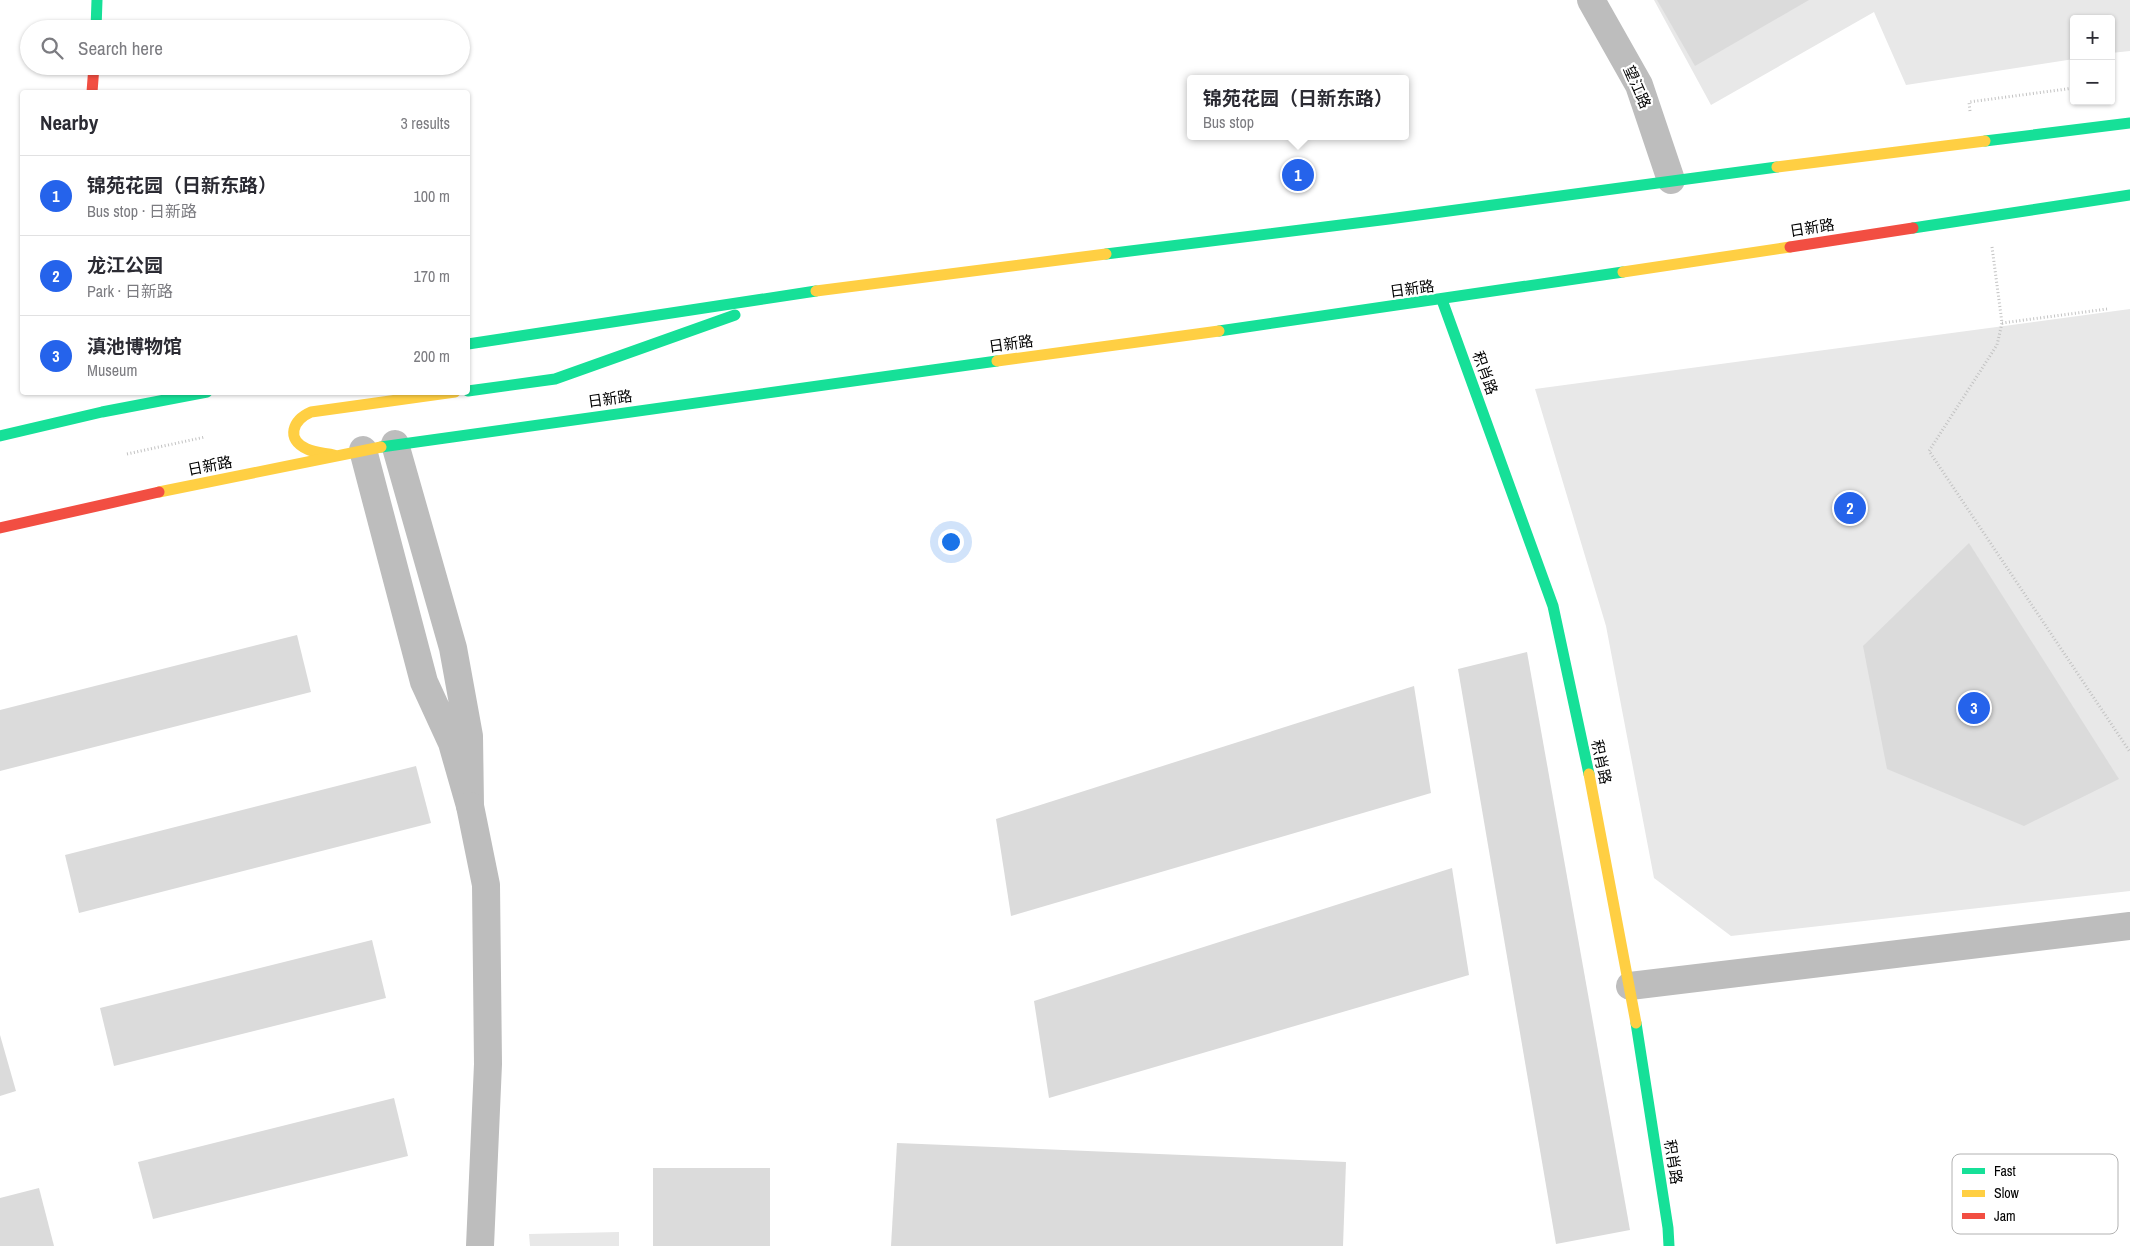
<!DOCTYPE html>
<html lang="en">
<head>
<meta charset="utf-8">
<style>
	:root { --surface:#fff; --page:#f7f7f7; --text:#2b2b33; --muted:#7c7c81; --line:#e1e1e2; --accent:#2563eb }
	body { margin:0; font-family:"Archivo Narrow","Noto Sans SC",sans-serif; background:var(--page); color:var(--text) }
	.controls { position:absolute; right:15px; top:15px; display:grid; overflow:hidden; border-radius:5px; box-shadow:0 1px 4px #0004 }
	.controls button { width:45px; height:45px; display:grid; place-items:center; padding:0; border:0; border-bottom:1px solid var(--line); background:var(--surface); color:var(--text); font:25px sans-serif }
	.you { position:absolute; left:950px; top:541px; width:18px; height:18px; margin:-12px; border:4px solid #fff; border-radius:50%; background:#1a73e8; box-shadow:0 0 0 8px #1a73e833 }
	.badge { display:grid; place-items:center; width:32px; height:32px; border-radius:50%; background:var(--accent); color:#fff; font-size:16px; font-weight:700 }
	.pin { position:absolute; translate:-50% -50%; border:2px solid #fff; box-shadow:0 1px 5px #0006 }
	.popup { position:absolute; left:1187px; top:75px; width:222px; height:65px; box-sizing:border-box; display:grid; place-content:center; border-radius:5px; background:var(--surface); filter:drop-shadow(0 1px 4px #0005); font-size:16px; white-space:nowrap; color:var(--muted) }
	.popup b { font-size:19px; color:var(--text) }
	.popup::after { content:''; position:absolute; left:50%; top:100%; margin-left:-10px; border:10px solid transparent; border-top-color:var(--surface) }
	.list { margin:0; padding:0; list-style:none }
	h2 { display:flex; justify-content:space-between; align-items:center; height:65px; margin:0; padding:0 20px; font-size:21px }
	h2 small { font-size:16px; font-weight:400; color:var(--muted) }
	.list li { display:grid; grid-template-columns:32px 1fr auto; gap:15px; align-items:center; box-sizing:border-box; height:80px; padding:0 20px; border-top:1px solid var(--line) }
	.list b { display:block; font-size:19px; white-space:nowrap }
	.list p { margin:0; font-size:16px; white-space:nowrap; color:var(--muted) }
	.list em { font-size:16px; font-style:normal; color:var(--muted) }
	.icon { flex:none; width:28px; height:28px; fill:none; stroke:currentColor; stroke-width:2; stroke-linecap:round; stroke-linejoin:round }
	.map { position:relative; flex:none; width:2130px; height:1246px; overflow:hidden }
	.search { position:absolute; background:var(--surface); box-shadow:0 1px 4px #0004; left:20px; top:20px; width:450px; height:55px; display:flex; align-items:center; gap:12px; box-sizing:border-box; padding:0 18px; border-radius:28px; color:var(--muted); font-size:19px }
	.panel { position:absolute; background:var(--surface); box-shadow:0 1px 4px #0004; left:20px; top:90px; width:450px; height:305px; border-radius:5px }
	.map>svg:first-child { display:block }
	.green { fill:#e8e8e8 }
	.building { fill:#dbdbdb }
	.lines { fill:none; stroke-linecap:round; stroke-linejoin:round }
	.path { stroke:#c2c2c2; stroke-width:3; stroke-dasharray:1 2.5; stroke-linecap:butt }
	.street { stroke:#bdbdbd; stroke-width:28 }
	.fast { stroke:#16e098; stroke-width:11 }
	.slow { stroke:#ffcf43; stroke-width:11 }
	.jam { stroke:#f24e42; stroke-width:11 }
	.labels { text-anchor:middle; stroke-width:4.5; stroke-linejoin:round; paint-order:stroke }
	.street-label { font-size:15px; fill:#000; stroke:#fff }
	.key { fill:#fff; stroke:#b2b2b2; stroke-width:1 }
	.key-label { font-size:14px; fill:#000 }
</style>
</head>
<body>
<div class="map">
<svg width="2130" height="1246" viewBox="0 0 2130 1246">
	<rect width="100%" height="100%" fill="#fff"/>
	<!-- green -->
	<g class="green">
		<polygon points="1654,0 2130,0 2130,51 2111,53 2111,19 2074,19 2074,59 1906,85 1874,12 1711,105"/>
		<polygon points="2130,309 2130,891 1731,936 1654,878 1606,626 1535,389"/>
		<polygon points="619,1232 619,1246 530,1246 529,1234"/>
	</g>
	<!-- building -->
	<g class="building">
		<polygon points="1657,0 1809,0 1695,66"/>
		<polygon points="1969,543 2119,779 2024,826 1887,769 1863,646"/>
		<polygon points="297,635 311,692 0,771 0,710"/>
		<polygon points="1527,652 1630,1230 1556,1244 1458,669"/>
		<polygon points="1414,686 1431,793 1011,916 996,819"/>
		<polygon points="416,766 431,823 79,913 65,855"/>
		<polygon points="1452,868 1469,975 1049,1098 1034,1001"/>
		<polygon points="372,940 386,998 114,1066 100,1008"/>
		<polygon points="0,1035 16,1091 0,1096"/>
		<polygon points="394,1098 408,1156 153,1219 138,1162"/>
		<polygon points="897,1143 1346,1162 1343,1246 891,1246"/>
		<rect x="653" y="1168" width="117" height="78"/>
		<polygon points="39,1188 54,1246 0,1246 0,1198"/>
	</g>
	<g class="lines">
		<!-- path -->
		<g class="path">
			<polyline points="1970,111 1969,102 2074,88"/>
			<polyline points="1992,247 2002,323 1997,345 1929,451 2130,752"/>
			<polyline points="2002,323 2107,309"/>
			<polyline points="127,454 205,437"/>
		</g>
		<!-- street -->
		<g class="street">
			<polyline points="1591,0 1639,85 1671,180"/>
			<polyline points="363,450 424,682 452,743 470,806 469,736 453,648 395,444"/>
			<polyline points="470,806 486,885 488,1064 480,1246"/>
			<polyline points="1630,986 2130,926"/>
		</g>
		<!-- fast -->
		<g class="fast">
			<polyline points="96,29 97,0"/>
			<polyline points="1985,141 2130,123"/>
			<polyline points="1913,228 2130,195"/>
			<polyline points="1106,254 1389,219 1777,167"/>
			<polyline points="1442,300 1553,606 1589,774"/>
			<polyline points="1219,331 1623,272"/>
			<polyline points="468,344 816,291"/>
			<polyline points="468,391 555,379 735,315"/>
			<polyline points="0,436 102,412 207,392"/>
			<polyline points="381,447 997,361"/>
			<polyline points="1636,1023 1668,1228 1669,1246"/>
		</g>
		<!-- slow -->
		<g class="slow">
			<polyline points="1777,167 1985,141"/>
			<polyline points="1623,272 1790,247"/>
			<polyline points="816,291 1106,254"/>
			<polyline points="997,361 1219,331"/>
			<path d="M334,455C325,453 315,453 307,449C285,439 293,420 311,412L455,392"/>
			<polyline points="159,492 381,447"/>
			<polyline points="1589,774 1636,1023"/>
		</g>
		<!-- jam -->
		<g class="jam">
			<polyline points="92,92 94,66"/>
			<polyline points="1790,247 1913,228"/>
			<polyline points="0,528 159,492"/>
		</g>
	</g>
	<g class="labels">
		<!-- street labels -->
		<g class="street-label">
			<text transform="translate(1637 87) rotate(66)" y="5">望江路</text>
			<text transform="translate(1812 228) rotate(-9)" y="5">日新路</text>
			<text transform="translate(1412 289) rotate(-8)" y="5">日新路</text>
			<text transform="translate(1011 344) rotate(-8)" y="5">日新路</text>
			<text transform="translate(1485 373) rotate(70)" y="5">积肖路</text>
			<text transform="translate(610 399) rotate(-8)" y="5">日新路</text>
			<text transform="translate(210 466) rotate(-11)" y="5">日新路</text>
			<text transform="translate(1601 762) rotate(78)" y="5">积肖路</text>
			<text transform="translate(1673 1162) rotate(81)" y="5">积肖路</text>
		</g>
	</g>
	<!-- legend -->
	<rect x="1952" y="1154" width="166" height="80" rx="8" class="key"/>
	<rect x="1962" y="1168" width="23" height="6" fill="#16e098"/>
	<rect x="1962" y="1190" width="23" height="7" fill="#ffcf43"/>
	<rect x="1962" y="1213" width="23" height="6" fill="#f24e42"/>
	<g class="key-label">
		<text x="1994" y="1176">Fast</text>
		<text x="1994" y="1198">Slow</text>
		<text x="1994" y="1221">Jam</text>
	</g>
</svg>
<div class="controls">
<button>+</button>
<button>−</button>
</div>
<div class="you"></div>
<div class="pin badge" style="left:1298px;top:175px">1</div>
<div class="popup"><b>锦苑花园（日新东路）</b>Bus stop</div>
<div class="pin badge" style="left:1850px;top:508px">2</div>
<div class="pin badge" style="left:1974px;top:708px">3</div>
<div class="search"><svg class="icon" aria-label="search" viewBox="0 0 24 24"><circle cx="10" cy="10" r="6"/><path d="M15 15l6 6"/></svg>Search here</div>
<section class="panel">
<h2>Nearby<small>3 results</small></h2>
<ul class="list">
<li><span class="badge">1</span><div><b>锦苑花园（日新东路）</b><p>Bus stop · 日新路</p></div><em>100 m</em></li>
<li><span class="badge">2</span><div><b>龙江公园</b><p>Park · 日新路</p></div><em>170 m</em></li>
<li><span class="badge">3</span><div><b>滇池博物馆</b><p>Museum</p></div><em>200 m</em></li>
</ul>
</section>
</div>
</body>
</html>
